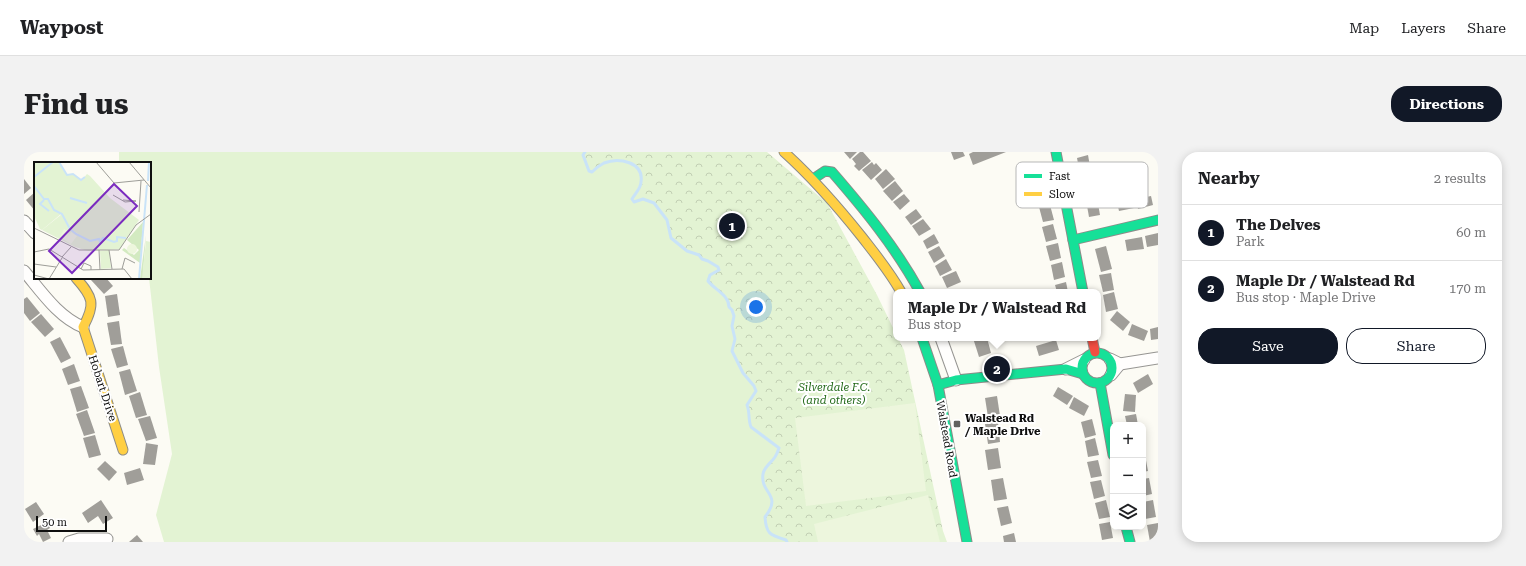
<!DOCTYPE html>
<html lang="en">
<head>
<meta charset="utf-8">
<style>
	:root { --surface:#fff; --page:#f2f2f2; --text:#202124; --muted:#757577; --line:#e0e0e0; --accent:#111827 }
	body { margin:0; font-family:"Roboto Serif",serif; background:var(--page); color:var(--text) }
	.controls { position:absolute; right:12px; bottom:12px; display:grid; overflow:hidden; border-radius:8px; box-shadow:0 2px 10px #0003 }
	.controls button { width:36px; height:36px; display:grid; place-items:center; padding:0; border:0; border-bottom:1px solid var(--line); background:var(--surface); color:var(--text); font:20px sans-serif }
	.scale { position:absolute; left:12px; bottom:10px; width:71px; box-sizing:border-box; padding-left:4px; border:2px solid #0f0f0f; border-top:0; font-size:11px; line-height:14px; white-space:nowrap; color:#0f0f0f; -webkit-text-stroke:3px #fff; paint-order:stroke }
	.you { position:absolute; left:732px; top:155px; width:14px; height:14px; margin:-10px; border:3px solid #fff; border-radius:50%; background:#1a73e8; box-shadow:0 0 0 6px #1a73e833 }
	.badge { display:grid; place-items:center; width:26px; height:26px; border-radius:50%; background:var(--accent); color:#fff; font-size:13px; font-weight:700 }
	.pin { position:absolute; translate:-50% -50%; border:2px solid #fff; box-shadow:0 1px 4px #0006 }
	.popup { position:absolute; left:869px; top:137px; width:208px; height:52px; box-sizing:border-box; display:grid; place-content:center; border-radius:8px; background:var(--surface); filter:drop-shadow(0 1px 3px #0005); font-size:13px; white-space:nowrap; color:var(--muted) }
	.popup b { font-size:15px; color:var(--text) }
	.popup::after { content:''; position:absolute; left:50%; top:100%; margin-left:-8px; border:8px solid transparent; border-top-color:var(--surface) }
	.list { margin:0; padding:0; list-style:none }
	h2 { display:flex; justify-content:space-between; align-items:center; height:52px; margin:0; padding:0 16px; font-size:17px }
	h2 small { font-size:13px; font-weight:400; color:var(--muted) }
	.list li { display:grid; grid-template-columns:26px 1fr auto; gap:12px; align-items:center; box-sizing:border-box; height:56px; padding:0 16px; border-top:1px solid var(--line) }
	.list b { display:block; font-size:15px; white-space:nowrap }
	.list p { margin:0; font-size:13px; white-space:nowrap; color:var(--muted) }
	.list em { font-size:13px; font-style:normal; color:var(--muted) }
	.actions { display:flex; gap:8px; padding:12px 16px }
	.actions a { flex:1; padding:9px 0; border:1px solid var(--accent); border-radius:16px; text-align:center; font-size:14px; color:var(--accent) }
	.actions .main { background:var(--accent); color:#fff }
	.icon { flex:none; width:22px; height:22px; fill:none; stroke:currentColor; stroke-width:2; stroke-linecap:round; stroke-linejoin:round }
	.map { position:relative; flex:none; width:1134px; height:390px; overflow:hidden; border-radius:16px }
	header { display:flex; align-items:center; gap:24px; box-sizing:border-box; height:56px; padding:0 20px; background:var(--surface); border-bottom:1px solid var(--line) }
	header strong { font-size:19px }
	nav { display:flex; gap:22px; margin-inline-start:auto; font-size:14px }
	.intro { display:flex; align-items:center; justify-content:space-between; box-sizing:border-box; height:96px; padding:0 24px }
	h1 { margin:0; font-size:28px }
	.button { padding:10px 18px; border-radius:16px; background:var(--accent); color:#fff; font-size:14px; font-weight:700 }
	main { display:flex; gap:24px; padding:0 24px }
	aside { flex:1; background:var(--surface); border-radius:16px; box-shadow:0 2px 10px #0003 }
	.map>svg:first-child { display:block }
	.grass { fill:#e3f3d3 }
	.park { fill:url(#park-crowns) }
	.pitch { fill:#edf6dd }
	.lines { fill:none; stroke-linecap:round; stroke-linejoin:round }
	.stream { stroke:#c9e3f8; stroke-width:3 }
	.building { fill:#a09e99 }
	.street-casing { stroke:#969592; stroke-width:13 }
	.fast-casing { stroke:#8c8c89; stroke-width:11 }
	.slow-casing { stroke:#8c8c89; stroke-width:11 }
	.jam-casing { stroke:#8c8c89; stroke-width:11 }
	.street { stroke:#fffefd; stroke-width:11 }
	.fast { stroke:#16e098; stroke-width:9 }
	.slow { stroke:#ffcf43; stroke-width:9 }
	.jam { stroke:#f24e42; stroke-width:9 }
	.poi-dot { fill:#62625f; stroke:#fff; stroke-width:1.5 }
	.labels { text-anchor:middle; stroke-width:4; stroke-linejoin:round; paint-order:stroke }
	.park-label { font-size:11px; font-style:italic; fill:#256b1c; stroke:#fff }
	.street-label { font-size:11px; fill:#0f0f0f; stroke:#fff }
	.poi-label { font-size:11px; font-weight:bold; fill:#0f0f0f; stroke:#fff; text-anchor:start }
	.inset-river { fill:none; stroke:#c9e3f8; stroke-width:2 }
	.inset-road { fill:none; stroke:#9d9d98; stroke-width:1 }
	.view { fill:#7b2cbf; fill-opacity:0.15; stroke:#7b2cbf; stroke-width:2 }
	.inset-edge { fill:none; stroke:#0f0f0f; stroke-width:2 }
	.key { fill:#fff; stroke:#b7b7b7; stroke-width:1 }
	.key-label { font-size:11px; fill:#0f0f0f }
</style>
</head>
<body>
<header>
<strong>Waypost</strong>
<nav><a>Map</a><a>Layers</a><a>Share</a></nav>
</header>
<div class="intro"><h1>Find us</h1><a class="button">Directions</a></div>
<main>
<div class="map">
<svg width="1134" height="390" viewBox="0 0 1134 390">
	<defs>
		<pattern id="park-crowns" width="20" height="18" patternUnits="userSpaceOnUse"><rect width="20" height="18" fill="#e3f3d3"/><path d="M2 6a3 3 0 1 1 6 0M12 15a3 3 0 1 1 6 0" fill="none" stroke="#c2cfb4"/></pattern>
	</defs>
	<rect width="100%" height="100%" fill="#fcfbf4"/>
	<!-- grass -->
	<path class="grass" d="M95,0H561L559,3L565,19C574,14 583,9 594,8C598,8 602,10 606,12C626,19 616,33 608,46L615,49L619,47L630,51L643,68L645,80L663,99L675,103L678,107L684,109L694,115L695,118L686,123C687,127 688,133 690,136C696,144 704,142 705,155L708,158L710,164L708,174L711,187L708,193L712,208L719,221L730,234L732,239C725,248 725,260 725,270L755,296L752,304L742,315L740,331L748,347L747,357L741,365L748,384L762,388L763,390H140L132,363L148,302L135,215L125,126H126V11H95Z"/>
	<!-- park -->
	<path class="park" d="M561,0H743L803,51L853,143L872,182V186H874L880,198L919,379L923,390H763L762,388C746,383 742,382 741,365C759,342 736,342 739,323C740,315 751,305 755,296L727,275C724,268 726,260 723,253L732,239L730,234L719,221L708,199L711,187L708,174L710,164L708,158L705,155C704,143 691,138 684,129L686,123L695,118L694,115L684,109L678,107L675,103L663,99L647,86L643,68L630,51L619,47L610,50L608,47C611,42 617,36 617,30C620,10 595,5 580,11C576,13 571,17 568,20L565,19L559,3Z"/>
	<!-- pitch -->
	<g class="pitch">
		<polygon points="891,251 902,339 782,354 771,266"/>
		<polygon points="904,343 916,390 794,390 790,372"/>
	</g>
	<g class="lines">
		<!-- stream -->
		<path class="stream" d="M561,0L559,3L565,19L568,20C571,17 576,13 580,11C595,5 620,10 617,30C617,36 611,42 608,47L610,50L619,47L630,51L643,68L647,86L663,99L675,103L678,107L684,109L694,115L695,118L686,123L684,129C691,138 705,143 705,155L708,158L710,164L708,174L711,187L708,199L719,221L730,234L732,239L723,253C726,260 724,268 727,275L755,296C754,299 753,302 751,305C747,311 740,315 739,322C736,342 759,342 741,365C742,382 746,383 762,388L763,390"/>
	</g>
	<!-- building -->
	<g class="building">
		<polygon points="820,0 833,0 826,7"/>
		<polygon points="836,0 839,0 847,9 835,19 830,14 832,12 828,7"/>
		<polygon points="927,0 939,0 941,4 930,8"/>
		<polygon points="949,0 982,0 949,13 945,2"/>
		<polygon points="1064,3 1067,20 1056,22 1053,6"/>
		<polygon points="848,10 850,13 852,11 858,18 847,28 838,18"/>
		<polygon points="862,17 871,27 859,37 851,27"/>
		<polygon points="1020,20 1027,48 1016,51 1009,22"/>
		<polygon points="1067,22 1070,39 1059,42 1056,25"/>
		<polygon points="0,27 7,36 0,42"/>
		<polygon points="871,29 879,39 868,49 859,39"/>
		<polygon points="11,40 11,59 2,48"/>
		<polygon points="880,42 886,49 876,58 869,50"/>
		<polygon points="1127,44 1129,53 1114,57 1112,47"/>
		<polygon points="1073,46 1076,63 1065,65 1062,48"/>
		<polygon points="1108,46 1110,56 1095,59 1093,50"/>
		<polygon points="1026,53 1030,68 1019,70 1015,55"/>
		<polygon points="892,57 898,65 887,73 881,65"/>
		<polygon points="899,67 907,77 895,84 888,74"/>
		<polygon points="1029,72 1033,87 1022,90 1018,75"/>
		<polygon points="1134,81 1134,93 1123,95 1121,84"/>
		<polygon points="910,82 915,91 903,97 899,89"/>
		<polygon points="1118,85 1120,97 1103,99 1101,88"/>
		<polygon points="1034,91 1037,106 1026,109 1022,94"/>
		<polygon points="915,94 921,104 910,111 904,100"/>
		<polygon points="1082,94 1088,117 1077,120 1071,97"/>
		<polygon points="922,107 928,118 916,124 911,114"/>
		<polygon points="1038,110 1041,125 1030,128 1027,113"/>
		<polygon points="932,119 937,130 923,136 918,125"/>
		<polygon points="1087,121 1090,138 1079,140 1075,123"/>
		<polygon points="68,126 82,126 89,134 80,142 66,127"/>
		<polygon points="1042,130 1044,140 1033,140 1031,133"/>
		<polygon points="1090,140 1094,157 1082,160 1079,143"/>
		<polygon points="93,142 96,163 84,165 81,144"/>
		<polygon points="3,145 16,161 6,169 0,161 0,147"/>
		<polygon points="1093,159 1106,170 1099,179 1086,168"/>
		<polygon points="17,162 30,177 21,185 7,170"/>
		<polygon points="95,169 98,192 87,193 83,171"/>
		<polygon points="1108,172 1124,179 1120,189 1104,183"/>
		<polygon points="1134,175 1134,187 1127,188 1126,177"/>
		<polygon points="36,185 47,206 37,211 26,190"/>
		<polygon points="949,186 963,186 967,201 955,205"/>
		<polygon points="1032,188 1035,198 1015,204 1012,194"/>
		<polygon points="99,194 104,213 93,216 87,197"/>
		<polygon points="50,212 56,229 44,233 38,217"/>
		<polygon points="106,217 113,239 101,243 95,220"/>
		<polygon points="1124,222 1129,232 1114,241 1109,231"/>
		<polygon points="57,234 65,256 53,260 46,237"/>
		<polygon points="1034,235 1049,244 1043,253 1029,244"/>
		<polygon points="116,240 123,263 112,266 105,244"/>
		<polygon points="1101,242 1112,243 1111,260 1099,259"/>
		<polygon points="973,244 976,264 964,265 961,246"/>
		<polygon points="1050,245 1065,254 1060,264 1045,256"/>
		<polygon points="63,258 71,281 60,284 52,262"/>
		<polygon points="1112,262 1114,273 1103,273 1101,264"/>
		<polygon points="126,264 133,286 122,289 114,267"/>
		<polygon points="1068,267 1072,283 1061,286 1057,270"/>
		<polygon points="974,270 976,290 964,292 961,272"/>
		<polygon points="71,283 77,303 65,306 59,286"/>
		<polygon points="1071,286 1075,303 1064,305 1061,289"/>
		<polygon points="122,291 134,293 131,313 119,312"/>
		<polygon points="974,296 977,316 964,318 961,298"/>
		<polygon points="1121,303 1124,319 1119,320 1119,304"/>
		<polygon points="1074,308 1078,324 1067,326 1063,310"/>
		<polygon points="81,309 93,320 85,329 73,317"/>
		<polygon points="116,316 120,328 103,333 100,321"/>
		<polygon points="979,326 983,347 970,349 967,328"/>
		<polygon points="1125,326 1128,342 1119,344 1119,327"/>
		<polygon points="1077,328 1081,344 1070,347 1066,330"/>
		<polygon points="77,348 89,366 79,372 74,364 64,371 58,361"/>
		<polygon points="1082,348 1086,365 1075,367 1071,351"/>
		<polygon points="1129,348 1132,365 1121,367 1119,350"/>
		<polygon points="12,350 20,362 9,370 1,357"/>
		<polygon points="984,354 988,371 977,374 973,356"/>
		<polygon points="23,370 26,376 23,378 27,386 19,390 15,382 13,384 9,377"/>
		<polygon points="1086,370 1089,386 1078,388 1075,372"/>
		<polygon points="1134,371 1134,388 1126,390 1123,373"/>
		<polygon points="990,381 992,390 980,390 979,384"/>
		<polygon points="113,383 119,390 105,390"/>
	</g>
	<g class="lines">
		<defs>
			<g id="street">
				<polyline points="0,69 11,81"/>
				<path d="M0,119C17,139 34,165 59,175"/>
				<polyline points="917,186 932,228"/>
				<polyline points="1086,207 1096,212 1134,206"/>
				<polyline points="1042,217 1060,208"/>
				<polyline points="1087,223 1096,212"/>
				<polyline points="45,390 55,387 83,387"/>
			</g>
			<g id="fast">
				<polyline points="1032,0 1059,140"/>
				<path d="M789,27L801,19L808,20C841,58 872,96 896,140"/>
				<polyline points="1049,88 1134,68"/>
				<polyline points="898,186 914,233 943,390"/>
				<circle cx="1073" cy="216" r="15"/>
				<polyline points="1076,231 1089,303"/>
				<polyline points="914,233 932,228 1042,217 1059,222"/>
				<polyline points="1102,375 1106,390"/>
			</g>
			<g id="slow">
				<path d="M760,0C789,26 814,55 838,85C852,103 866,120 877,140"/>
				<path d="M52,126C69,145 72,152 59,175L99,298"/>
			</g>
			<polyline id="jam" points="1068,186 1071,200"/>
		</defs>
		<!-- street casing -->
		<use href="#street" class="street-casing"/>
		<!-- fast casing -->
		<use href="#fast" class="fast-casing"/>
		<!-- slow casing -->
		<use href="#slow" class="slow-casing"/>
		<!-- jam casing -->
		<use href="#jam" class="jam-casing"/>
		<!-- street -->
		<use href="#street" class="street"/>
		<!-- fast -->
		<use href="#fast" class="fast"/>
		<!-- slow -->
		<use href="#slow" class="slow"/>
		<!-- jam -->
		<use href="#jam" class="jam"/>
	</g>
	<!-- markers -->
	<rect class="poi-dot" x="929" y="268" width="8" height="8" rx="2"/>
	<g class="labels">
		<!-- park labels -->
		<g class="park-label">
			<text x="810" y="239">Silverdale F.C.<tspan x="810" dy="13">(and others)</tspan></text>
		</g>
		<!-- street labels -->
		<g class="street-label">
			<text transform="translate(79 236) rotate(72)" y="4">Hobart Drive</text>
			<text transform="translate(923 287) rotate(80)" y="4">Walstead Road</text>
		</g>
		<!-- poi labels -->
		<g class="poi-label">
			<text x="941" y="270">Walstead Rd<tspan x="941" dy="13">/ Maple Drive</tspan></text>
		</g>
	</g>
	<!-- overview -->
	<g transform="translate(10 10)">
		<rect width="117" height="117" fill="#fcfbf4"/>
		<path d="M0,0H24L33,13L40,12L47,19L53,12L56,14L76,36L105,58L93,76L83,75V79L80,80L74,77L67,80L56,79L36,67L27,52L8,68L6,67L0,54Z" fill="#e3f3d3"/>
		<path d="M109,60L106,101L88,88L90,86L100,93L105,88L93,78ZM112,73L109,111L117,117H106Z" fill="#d3eac1"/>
		<path d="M28,52L36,67L56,79L65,77L67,80L75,76L80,80L83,79V75L93,76L86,87L54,89L41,85L8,68ZM112,79L117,80V117H108ZM75,88L77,106L67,107L66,89Z" fill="#e3f3d3"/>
		<path d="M30,67L36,70L32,77L37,70L43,74L37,82L26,75ZM93 87a5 5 0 1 1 10 0a5 5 0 1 1-10 0Z" fill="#edf6dd"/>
		<path class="inset-river" d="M25,0L33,13L39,12L47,18L51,15M0,15L19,0M114,19L115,0M0,24L10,37H14L20,48L28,52L36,67L42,72L56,79L65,77L66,80L69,76L80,80L83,79V75L92,76M36,36L53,41M10,38L6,42L15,49M105,117L113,23"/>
		<path class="inset-road" d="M62,0L80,21L110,18M95,0L117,26M79,33L91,40L102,39L89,38M105,50L107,19M0,66L45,88H85L102,63L117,52M65,88L66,108M75,88L78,107M0,90L15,87L49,108L90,107L98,117M28,95L37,85M0,102L22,105M47,107L50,101L57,104V108M88,107L91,96L101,101M0,113L15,117M15,117L28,96"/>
		<path class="view" d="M80,22L103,44L38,111L15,89Z"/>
		<rect width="117" height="117" class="inset-edge"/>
	</g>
	<!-- legend -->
	<rect x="992" y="10" width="132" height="46" rx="6" class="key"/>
	<rect x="1000" y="22" width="18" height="4" fill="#16e098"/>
	<rect x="1000" y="40" width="18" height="4" fill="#ffcf43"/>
	<g class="key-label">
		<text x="1025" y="28">Fast</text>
		<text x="1025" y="46">Slow</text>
	</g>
</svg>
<div class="controls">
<button>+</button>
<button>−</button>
<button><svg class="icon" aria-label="layers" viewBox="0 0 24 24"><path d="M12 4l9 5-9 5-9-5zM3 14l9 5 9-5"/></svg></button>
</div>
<div class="scale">50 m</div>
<div class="you"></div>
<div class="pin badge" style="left:708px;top:74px">1</div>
<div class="pin badge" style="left:973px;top:217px">2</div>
<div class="popup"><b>Maple Dr / Walstead Rd</b>Bus stop</div>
</div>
<aside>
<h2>Nearby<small>2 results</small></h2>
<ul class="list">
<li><span class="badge">1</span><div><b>The Delves</b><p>Park</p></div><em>60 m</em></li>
<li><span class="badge">2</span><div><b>Maple Dr / Walstead Rd</b><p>Bus stop · Maple Drive</p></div><em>170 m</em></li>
</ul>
<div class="actions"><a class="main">Save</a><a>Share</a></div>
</aside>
</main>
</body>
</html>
